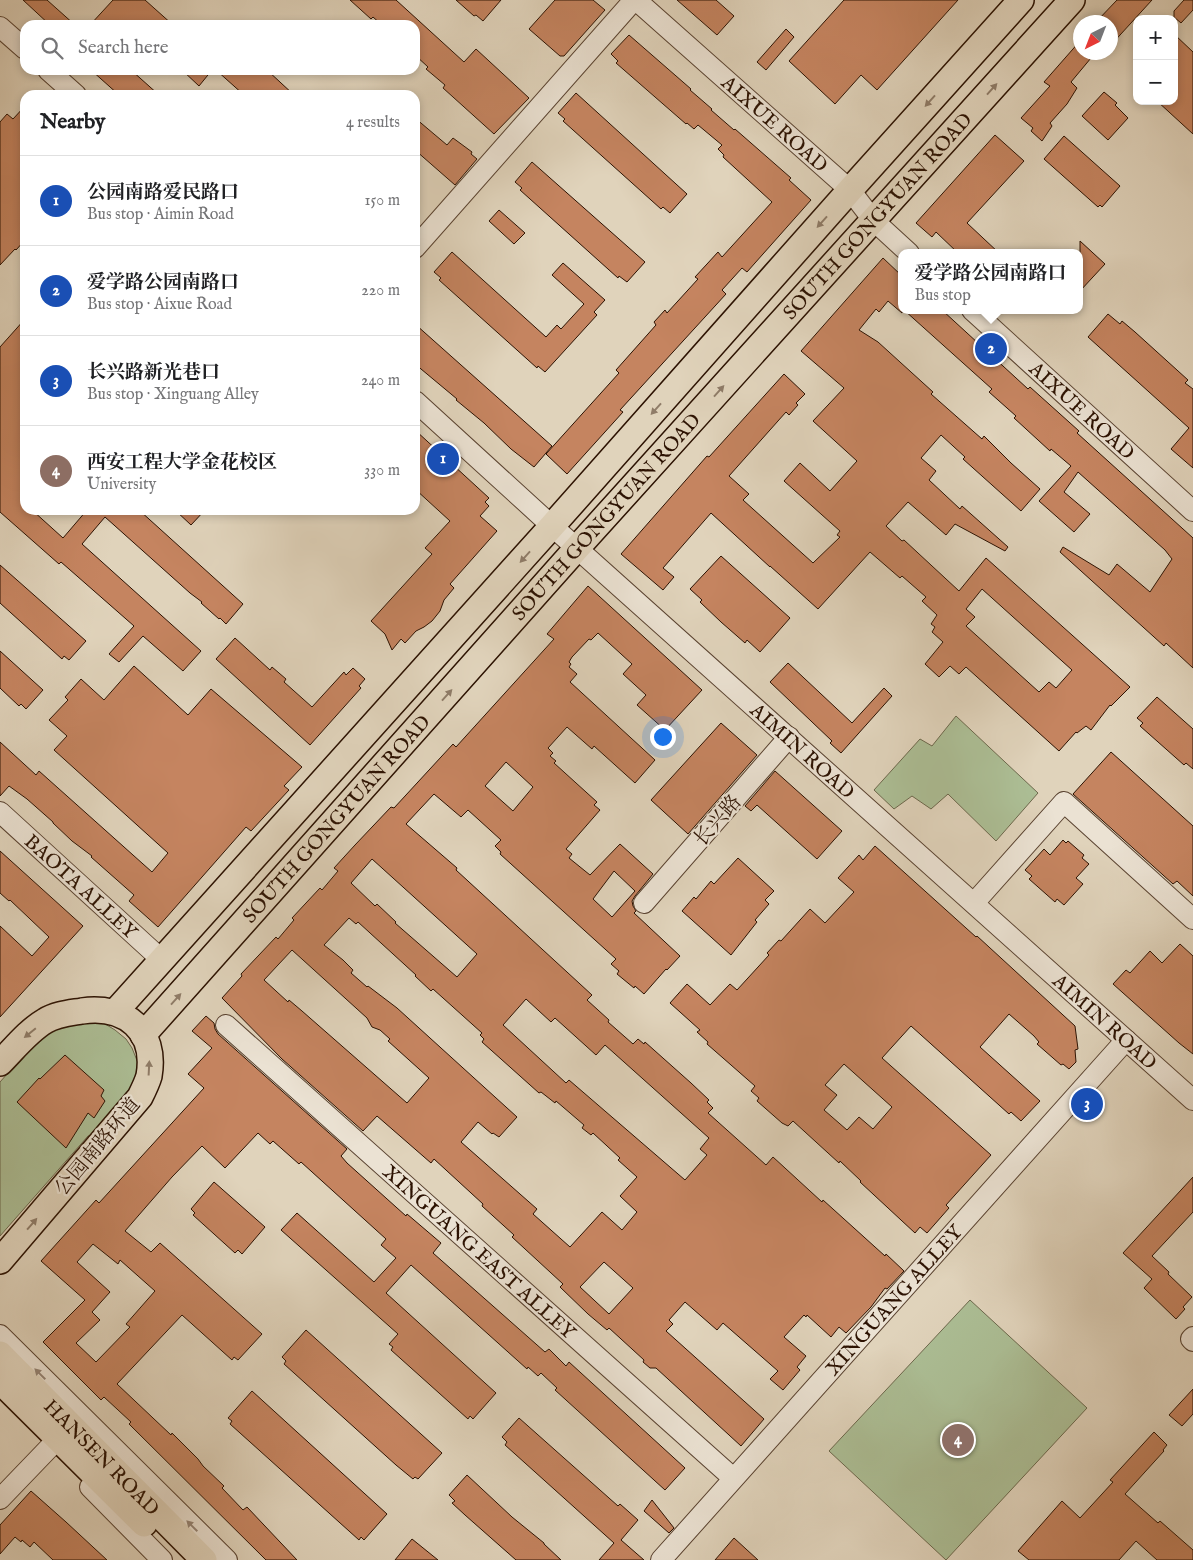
<!DOCTYPE html>
<html lang="en">
<head>
<meta charset="utf-8">
<style>
	:root { --surface:#fff; --page:#f2f2f2; --text:#202124; --muted:#757577; --line:#e0e0e0; --accent:#d93025 }
	body { margin:0; font-family:"IM FELL English","Noto Serif SC",serif; background:var(--page); color:var(--text) }
	.controls { position:absolute; right:15px; top:15px; display:grid; overflow:hidden; border-radius:10px; box-shadow:0 2px 8px #0003 }
	.controls button { width:45px; height:45px; display:grid; place-items:center; padding:0; border:0; border-bottom:1px solid var(--line); background:var(--surface); color:var(--text); font:25px sans-serif }
	.compass { position:absolute; left:1073px; top:15px; width:45px; height:45px; border-radius:50%; background:var(--surface); box-shadow:0 2px 8px #0003; rotate:222deg }
	.you { position:absolute; left:662px; top:736px; width:18px; height:18px; margin:-12px; border:4px solid #fff; border-radius:50%; background:#1a73e8; box-shadow:0 0 0 8px #1a73e833 }
	.badge { display:grid; place-items:center; width:32px; height:32px; border-radius:50%; background:var(--accent); color:#fff; font-size:16px; font-weight:700 }
	.pin { position:absolute; translate:-50% -50%; border:2px solid #fff; box-shadow:0 1px 5px #0006 }
	.popup { position:absolute; left:898px; top:249px; width:185px; height:65px; box-sizing:border-box; display:grid; place-content:center; border-radius:10px; background:var(--surface); filter:drop-shadow(0 1px 4px #0005); font-size:16px; white-space:nowrap; color:var(--muted) }
	.popup b { font-size:19px; color:var(--text) }
	.popup::after { content:''; position:absolute; left:50%; top:100%; margin-left:-10px; border:10px solid transparent; border-top-color:var(--surface) }
	.list { margin:0; padding:0; list-style:none }
	h2 { display:flex; justify-content:space-between; align-items:center; height:65px; margin:0; padding:0 20px; font-size:21px }
	h2 small { font-size:16px; font-weight:400; color:var(--muted) }
	.list li { display:grid; grid-template-columns:32px 1fr auto; gap:15px; align-items:center; box-sizing:border-box; height:90px; padding:0 20px; border-top:1px solid var(--line) }
	.list b { display:block; font-size:19px; white-space:nowrap }
	.list p { margin:0; font-size:16px; white-space:nowrap; color:var(--muted) }
	.list em { font-size:16px; font-style:normal; color:var(--muted) }
	.icon { flex:none; width:28px; height:28px; fill:none; stroke:currentColor; stroke-width:2; stroke-linecap:round; stroke-linejoin:round }
	.map { position:relative; flex:none; width:1193px; height:1560px; overflow:hidden }
	.search { position:absolute; background:var(--surface); box-shadow:0 2px 8px #0003; left:20px; top:20px; width:400px; height:55px; display:flex; align-items:center; gap:12px; box-sizing:border-box; padding:0 18px; border-radius:15px; color:var(--muted); font-size:19px }
	.panel { position:absolute; background:var(--surface); box-shadow:0 2px 8px #0003; left:20px; top:90px; width:400px; height:425px; border-radius:15px }
	.map>svg:first-child { display:block }
	.green { fill:#acbe95; stroke:#6c684c }
	.building { fill:#c58460; stroke:#2c1202; fill-rule:evenodd }
	.lines { fill:none; stroke-linecap:round; stroke-linejoin:round }
	.minor-casing { stroke:#594230; stroke-width:22 }
	.major-casing { stroke:#2c1202; stroke-width:28 }
	.minor { stroke:#ebe2d3; stroke-width:20 }
	.major { stroke:#e0d3bb; stroke-width:25 }
	.oneway { fill:#8f7c68 }
	.oneway2 { fill:#958475 }
	.labels { text-anchor:middle; stroke-width:4.5; stroke-linejoin:round; paint-order:stroke }
	.street-label { font-size:20px; fill:#2c1202; stroke:#ebe2d3 }
</style>
</head>
<body>
<div class="map">
<svg width="1193" height="1560" viewBox="0 0 1193 1560">
	<rect width="100%" height="100%" fill="#e0d3bb"/>
	<filter id="stains"><feTurbulence type="fractalNoise" baseFrequency=".004" numOctaves="4"/><feColorMatrix values="0 0 0 0 .2 0 0 0 0 .09 0 0 0 0 .02 0 0 0 .5 -.17"/></filter>
	<radialGradient id="worn" r=".72"><stop offset=".6" stop-color="#630" stop-opacity="0"/><stop offset="1" stop-color="#630" stop-opacity=".3"/></radialGradient>
	<!-- green -->
	<g class="green">
		<polygon points="956,716 1038,793 996,841 948,794 931,809 912,796 894,809 874,790 920,739 932,746"/>
		<polygon points="72,1022 102,1022 115,1030 126,1039 132,1048 138,1063 134,1086 96,1134 88,1136 0,1236 0,1082 39,1038 54,1028"/>
		<polygon points="970,1300 1087,1408 946,1560 829,1451"/>
	</g>
	<!-- building -->
	<g class="building">
		<polygon points="23,0 47,0 75,25 50,25"/>
		<polygon points="113,0 145,0 173,25 90,25"/>
		<polygon points="350,0 396,0 464,62 476,49 529,98 494,134 443,88 445,85 426,69 428,67 415,55 415,25 382,25 373,17 371,19"/>
		<polygon points="456,0 501,0 483,21 476,15 474,16"/>
		<polygon points="555,0 593,0 605,10 564,56 560,56 529,29"/>
		<polygon points="677,0 716,0 734,16 717,35"/>
		<polygon points="844,0 958,0 877,90 861,75 835,104 789,61"/>
		<polygon points="1117,0 1152,0 1110,46 1110,22 1096,22"/>
		<polygon points="1184,0 1193,0 1193,10 1181,23 1174,17 1174,11"/>
		<polygon points="786,29 794,37 766,70 757,62"/>
		<polygon points="1174,34 1193,52 1193,134 1157,101 1174,101"/>
		<polygon points="629,35 691,89 690,90 712,109 711,110 734,130 735,129 791,178 789,180 811,200 747,272 742,268 722,290 726,294 620,410 623,412 567,474 546,454 619,373 616,370 656,325 654,322 665,310 667,313 698,279 695,277 707,264 718,252 722,257 772,202 723,157 724,155 718,149 722,145 698,125 694,129 687,123 686,124 616,63 618,61 611,54"/>
		<polygon points="1080,41 1080,52 1096,52 1071,82 1077,88 1067,104 1050,123 1052,126 1042,141 1031,131 1033,128 1021,118 1050,86 1044,82"/>
		<polygon points="91,70 131,70 159,95 119,95"/>
		<polygon points="182,70 212,70 199,86"/>
		<polygon points="216,70 267,70 294,95 244,95"/>
		<polygon points="1104,92 1117,103 1115,105 1128,118 1108,140 1082,116"/>
		<polygon points="576,93 687,194 670,213 663,207 661,209 563,121 565,119 558,113"/>
		<polygon points="25,106 25,240 16,250 15,249 0,265 0,122 7,114 13,119"/>
		<polygon points="415,118 447,145 453,138 472,152 471,154 477,159 455,185 415,150"/>
		<polygon points="995,135 1024,161 967,223 999,253 958,253 936,232 932,237 916,223"/>
		<polygon points="1064,136 1120,186 1102,207 1100,205 1098,207 1044,159"/>
		<polygon points="532,162 645,262 627,282 619,276 618,278 520,190 522,188 515,182"/>
		<polygon points="499,210 525,233 514,244 489,221"/>
		<polygon points="1080,241 1105,264 1080,291"/>
		<polygon points="452,252 546,337 557,325 561,329 584,304 552,275 563,263 605,300 594,312 597,315 545,372 538,366 537,368 439,280 441,278 434,272"/>
		<path d="M883,258L902,276V313L888,301L879,312L876,309L859,330L878,342L933,392L931,394L982,439L984,436L1011,463L1040,489L1021,511L963,459L965,457L941,435L921,458L936,471L929,480L960,509L962,506L1008,547L1005,551L955,524L946,535L908,502L886,526L902,541L904,540L959,591L986,558L1130,687L1111,706L1110,705L1091,730L1086,726L1077,733L1076,732L1059,751L966,667L959,674L950,666L939,677L925,664L943,642L932,632L935,627L931,624L937,615L922,601L926,597L902,576L900,578L870,552L818,609L770,566V567L711,513L663,568L674,577L663,590L621,554L707,456L709,457L784,374L805,394L796,403L798,405L789,415L786,412L729,476L749,494L743,500L813,563L840,537L837,535L840,531L784,481L800,463L830,491L857,461L813,421L844,388L801,351ZM982,589L1072,670L1056,688L1049,682L1039,692L966,626L975,617L966,609Z"/>
		<polygon points="904,310 942,310 1028,389 1030,387 1079,431 1077,433 1193,538 1193,668 1166,643 1164,646 1060,552 1063,547 1109,575 1117,564 1150,592 1172,559 1165,550 1078,472 1064,492 1090,514 1074,532 1039,501 1071,466 1051,449 1050,451 1014,418 1016,416 989,392 992,389"/>
		<polygon points="1108,314 1120,324 1122,321 1135,332 1188,380 1185,383 1193,389 1193,468 1171,449 1189,428 1088,337"/>
		<polygon points="25,319 25,510 32,510 63,538 87,510 139,510 243,604 226,624 220,618 219,619 201,603 202,602 190,593 105,517 82,544 201,651 183,671 143,636 119,662 109,654 134,626 61,562 59,564 0,512 0,347"/>
		<polygon points="415,324 552,446 534,467 511,449 484,423 456,400 457,399 415,364"/>
		<polygon points="415,430 489,498 485,502 489,506 480,516 497,531 450,584 454,588 444,600 440,611 432,621 424,627 416,631 405,643 401,639 392,650 385,634 371,621 432,554 425,548 450,521 415,489"/>
		<polygon points="175,510 205,510 191,525"/>
		<polygon points="721,556 790,618 760,652 747,640 745,643 721,622 700,602 702,600 690,589"/>
		<polygon points="0,565 86,641 69,660 64,656 62,659 0,603"/>
		<path d="M588,586L702,690L665,730L637,705L646,695L623,674L632,664L598,633L591,640L589,639L572,657L569,662L571,664L569,667L577,674L570,682L655,760L635,783L594,746L592,749L567,727L548,748L553,753L550,756L556,761L554,763L597,802L594,805L600,810L566,849L572,854L569,858L590,875L620,844L653,874L635,896L632,901L633,906L636,911L634,913L680,956L667,970L666,969L644,994L635,986L634,988L617,974L619,971L611,964L616,959L500,854L501,852L495,846L501,840L468,810L461,817L434,794L406,824L457,868L456,870L592,995L587,1000L609,1020L608,1022L633,1044L638,1039L644,1044L645,1042L691,1083L709,1100L707,1102L713,1108L708,1113L766,1165L773,1157L822,1202L823,1200L885,1256L886,1254L904,1271L887,1289L885,1288L871,1307L846,1333L839,1327L831,1337L807,1315L806,1317L804,1315L784,1337L806,1356L797,1367L800,1370L783,1390L770,1379L778,1371L723,1323L717,1330L685,1302L669,1320L673,1324L666,1331L764,1419L741,1446L656,1368H650L643,1362L644,1360L609,1328L607,1330L588,1314L560,1287L563,1284L512,1237L514,1235L482,1206L483,1204L434,1159L431,1163L377,1116L363,1131L282,1059L222,998L242,976L241,974L276,937L278,939L294,920L292,918L320,888L322,890L338,871L334,868L355,845L391,807L394,808L453,744L456,747L554,639L547,634ZM506,762L533,787L513,811L485,786ZM372,859L477,954L457,977L395,923L396,922L377,904L375,906L351,883ZM614,871L635,891L612,917L593,899ZM349,918L356,924L358,922L416,975L415,976L431,991L433,989L482,1033L480,1035L484,1039L482,1042L539,1093L541,1092L555,1103L556,1101L584,1125L582,1128L591,1135L593,1133L620,1158L618,1160L637,1177L620,1196L637,1212L622,1230L602,1212L570,1247L533,1214L537,1209L461,1142L478,1122L492,1134L493,1133L499,1137L517,1117L397,1008L368,986L367,987L351,973L353,970L343,960L324,945ZM292,950L367,1018L372,1027L380,1030L390,1039L388,1041L429,1078L407,1103L302,1011L289,1000L288,1002L264,980ZM526,999L551,1022L555,1018L596,1055L605,1045L709,1138L700,1149L707,1155L685,1180L569,1080L566,1083L503,1025ZM604,1262L633,1288L609,1314L580,1287Z"/>
		<polygon points="235,638 270,670 272,667 286,679 284,682 312,707 344,672 346,675 353,668 365,679 359,686 361,688 310,745 216,659"/>
		<polygon points="0,651 43,690 26,709 21,704 19,706 0,688"/>
		<polygon points="788,663 852,723 884,688 892,696 841,753 830,743 832,741 770,682"/>
		<polygon points="134,666 188,715 211,689 302,767 284,786 289,790 251,831 246,827 158,927 129,901 134,895 91,857 92,856 72,841 53,823 53,822 27,799 9,786 0,796 0,742 36,775 39,771 152,872 168,853 54,750 67,736 49,720 68,700 65,697 81,679 104,700"/>
		<polygon points="1157,697 1193,729 1193,769 1186,763 1184,765 1140,726 1143,723 1137,718"/>
		<polygon points="721,723 757,755 688,834 651,800"/>
		<polygon points="1111,752 1193,826 1193,896 1177,881 1173,884 1073,794"/>
		<polygon points="775,771 842,831 817,859 757,805 751,811 745,806"/>
		<polygon points="1063,840 1066,843 1068,841 1084,855 1082,858 1089,864 1076,878 1083,884 1064,905 1057,899 1055,902 1029,879 1032,876 1025,870 1044,849 1050,855"/>
		<path d="M875,846L976,937L977,936L1075,1026L1078,1049L1075,1050L1076,1062L1069,1069L1063,1064L1061,1065L1037,1044L1039,1042L1034,1036L1009,1014L980,1047L1040,1101L1021,1121L1011,1112L1009,1114L911,1026L882,1058L991,1155L946,1205L949,1208L927,1233L920,1227L915,1233L860,1182L861,1181L840,1161L839,1163L793,1121L788,1126L782,1123L757,1101L759,1098L751,1091L755,1086L707,1044L708,1042L697,1032L700,1030L670,1003L687,984L710,1005L730,984L737,990L769,955L767,953L779,940L781,941L810,909L825,923L854,892L838,878L859,855L863,860ZM844,1064L892,1107L873,1129L859,1117L847,1130L824,1110L837,1095L825,1085Z"/>
		<polygon points="0,851 83,926 0,1017 0,926 32,956 49,937 10,900 9,901 0,893"/>
		<polygon points="738,858 774,891 765,900 769,904 755,920 757,922 731,955 682,911 694,897 696,899 711,881 714,884"/>
		<polygon points="1180,944 1193,956 1193,1054 1179,1043 1113,984 1126,970 1130,973 1150,951 1162,963"/>
		<path d="M206,1016L214,1023L215,1029L218,1034L347,1149L341,1156L347,1163L406,1216L407,1214L441,1243L433,1253L545,1352L549,1349L566,1366L569,1362L685,1468L665,1490L555,1390L557,1388L541,1373L538,1376L528,1367L527,1369L411,1265L386,1293L496,1393L473,1419L470,1416L468,1419L391,1350L393,1347L389,1344L398,1334L281,1230L297,1213L374,1282L396,1258L381,1245L386,1239L301,1162L299,1164L273,1141L270,1144L258,1133L225,1168L202,1146L172,1177L125,1231L151,1252L160,1243L262,1334L238,1360L234,1357L232,1360L182,1315L117,1384L171,1435L172,1433L198,1459L203,1466L224,1486L222,1488L243,1510L247,1507L297,1560H266L129,1424L131,1422L104,1397L101,1400L43,1342L85,1300L41,1261L96,1200L99,1203L204,1088L188,1074L212,1048L192,1031ZM93,1244L118,1264L120,1260L155,1291L126,1324L130,1327L96,1362L76,1343L100,1320L92,1312L110,1292L77,1262Z"/>
		<polygon points="65,1055 104,1090 101,1096 105,1101 94,1118 88,1113 66,1148 17,1102 39,1078 40,1079"/>
		<polygon points="1193,1177 1193,1212 1152,1256 1169,1272 1168,1274 1192,1297 1183,1307 1185,1309 1176,1319 1144,1288 1152,1279 1123,1253"/>
		<polygon points="214,1182 265,1227 242,1254 238,1250 235,1253 193,1215 195,1213 191,1209"/>
		<polygon points="306,1330 442,1453 418,1479 415,1477 413,1479 396,1465 284,1364 286,1361 282,1357"/>
		<polygon points="1193,1389 1193,1414 1182,1426 1169,1415"/>
		<polygon points="252,1391 387,1514 364,1540 361,1537 359,1540 230,1424 232,1421 228,1418"/>
		<polygon points="519,1418 618,1506 620,1504 638,1520 621,1540 644,1560 599,1560 614,1543 505,1445 507,1442 502,1437"/>
		<polygon points="1154,1432 1167,1445 1163,1450 1164,1451 1125,1494 1158,1523 1160,1521 1193,1550 1193,1560 1157,1560 1136,1541 1119,1560 1029,1560 1018,1551 1062,1501 1080,1518 1113,1482 1110,1480"/>
		<polygon points="467,1475 512,1517 544,1543 544,1544 561,1560 516,1560 465,1515 452,1503 455,1501 449,1495"/>
		<polygon points="31,1491 66,1522 107,1560 53,1560 34,1542 30,1547 22,1540 21,1542 15,1537 0,1554 0,1525"/>
		<polygon points="652,1500 674,1528 669,1533 644,1511"/>
		<polygon points="734,1538 758,1560 715,1560"/>
		<polygon points="412,1539 438,1560 395,1560"/>
	</g>
	<g class="lines">
		<defs>
			<g id="minor">
				<path id="s1" d="M636,0L850,190L873,220L909,253"/>
				<polyline points="0,27 25,49"/>
				<polyline points="48,70 76,95"/>
				<polyline points="415,248 634,0"/>
				<path id="s2" d="M972,310L1193,511"/>
				<path id="s3" d="M415,401L552,526L1193,1100"/>
				<path id="s4" d="M0,812L162,960"/>
				<polyline points="644,903 789,737"/>
				<polyline points="974,903 1064,802 1193,919"/>
				<path id="s5" d="M226,1025L733,1478"/>
				<polyline points="0,1335 227,1560"/>
				<polyline points="1193,1337 1191,1339 1193,1341"/>
				<polyline points="90,1487 162,1560"/>
				<polyline points="0,1499 50,1447"/>
				<path id="s6" d="M661,1560L1126,1040"/>
			</g>
			<g id="major">
				<polyline points="115,1012 552,526 850,190 1021,0"/>
				<path id="s7" d="M143,1035L577,548L1072,0"/>
				<path d="M0,1063C14,1049 28,1031 45,1021C56,1014 70,1013 82,1011C125,1005 157,1030 149,1076C147,1083 143,1091 140,1097L0,1261"/>
				<path id="s8" d="M0,1354L204,1560"/>
				<polyline points="0,1381 144,1524"/>
			</g>
		</defs>
		<!-- minor casing -->
		<use href="#minor" class="minor-casing"/>
		<!-- major casing -->
		<use href="#major" class="major-casing"/>
		<!-- minor -->
		<use href="#minor" class="minor"/>
		<!-- major -->
		<use href="#major" class="major"/>
	</g>
	<!-- one-way arrows -->
	<defs><path id="oneway-solid" d="M-6-.8H1V-3.2L6.5 0L1 3.2V.8H-6Z" transform="scale(1.25)"/></defs>
	<g class="oneway">
		<use href="#oneway-solid" transform="translate(992 89) rotate(-48)"/>
		<use href="#oneway-solid" transform="translate(930 101) rotate(132)"/>
		<use href="#oneway-solid" transform="translate(822 222) rotate(132)"/>
		<use href="#oneway-solid" transform="translate(719 391) rotate(-48)"/>
		<use href="#oneway-solid" transform="translate(656 409) rotate(132)"/>
		<use href="#oneway-solid" transform="translate(525 557) rotate(132)"/>
		<use href="#oneway-solid" transform="translate(447 695) rotate(-48)"/>
		<use href="#oneway-solid" transform="translate(176 999) rotate(-48)"/>
		<use href="#oneway-solid" transform="translate(30 1033) rotate(141)"/>
		<use href="#oneway-solid" transform="translate(149 1068) rotate(-87)"/>
		<use href="#oneway-solid" transform="translate(32 1224) rotate(-49)"/>
	</g>
	<g class="oneway2">
		<use href="#oneway-solid" transform="translate(40 1374) rotate(-135)"/>
		<use href="#oneway-solid" transform="translate(192 1526) rotate(-135)"/>
	</g>
	<g class="labels">
		<!-- street labels -->
		<g class="street-label">
			<text dy="7" stroke="none"><textPath href="#s1" startOffset="186">AIXUE ROAD</textPath></text>
			<text dy="7" stroke="none"><textPath href="#s7" startOffset="1100">SOUTH GONGYUAN ROAD</textPath></text>
			<text dy="7" stroke="none"><textPath href="#s2" startOffset="149">AIXUE ROAD</textPath></text>
			<text dy="7" stroke="none"><textPath href="#s7" startOffset="695">SOUTH GONGYUAN ROAD</textPath></text>
			<text dy="7" stroke="none"><textPath href="#s3" startOffset="522">AIMIN ROAD</textPath></text>
			<text dy="7" stroke="none"><textPath href="#s7" startOffset="290">SOUTH GONGYUAN ROAD</textPath></text>
			<text transform="translate(717 820) rotate(-49)" y="7">长兴路</text>
			<text dy="7" stroke="none"><textPath href="#s4" startOffset="110">BAOTA ALLEY</textPath></text>
			<text dy="7" stroke="none"><textPath href="#s3" startOffset="928">AIMIN ROAD</textPath></text>
			<text transform="translate(97 1146) rotate(-50)" y="7">公园南路环道</text>
			<text dy="7" stroke="none"><textPath href="#s5" startOffset="340">XINGUANG EAST ALLEY</textPath></text>
			<text dy="7" stroke="none"><textPath href="#s6" startOffset="349">XINGUANG ALLEY</textPath></text>
			<text dy="7" stroke="none"><textPath href="#s8" startOffset="145">HANSEN ROAD</textPath></text>
		</g>
	</g>
	<rect width="100%" height="100%" filter="url(#stains)"/>
	<rect width="100%" height="100%" fill="url(#worn)"/>
</svg>
<div class="controls">
<button>+</button>
<button>−</button>
</div>
<svg class="compass" viewBox="-18 -18 36 36"><path d="M0-13l5 13h-10z" fill="#e53935"/><path d="M0 13l5-13h-10z" fill="#757577"/></svg>
<div class="you"></div>
<div class="pin badge" style="left:443px;top:459px;background:#1a4fb4">1</div>
<div class="pin badge" style="left:991px;top:349px;background:#1a4fb4">2</div>
<div class="popup"><b>爱学路公园南路口</b>Bus stop</div>
<div class="pin badge" style="left:1087px;top:1104px;background:#1a4fb4">3</div>
<div class="pin badge" style="left:958px;top:1440px;background:#8d6e63">4</div>
<div class="search"><svg class="icon" aria-label="search" viewBox="0 0 24 24"><circle cx="10" cy="10" r="6"/><path d="M15 15l6 6"/></svg>Search here</div>
<section class="panel">
<h2>Nearby<small>4 results</small></h2>
<ul class="list">
<li><span class="badge" style="background:#1a4fb4">1</span><div><b>公园南路爱民路口</b><p>Bus stop · Aimin Road</p></div><em>150 m</em></li>
<li><span class="badge" style="background:#1a4fb4">2</span><div><b>爱学路公园南路口</b><p>Bus stop · Aixue Road</p></div><em>220 m</em></li>
<li><span class="badge" style="background:#1a4fb4">3</span><div><b>长兴路新光巷口</b><p>Bus stop · Xinguang Alley</p></div><em>240 m</em></li>
<li><span class="badge" style="background:#8d6e63">4</span><div><b>西安工程大学金花校区</b><p>University</p></div><em>330 m</em></li>
</ul>
</section>
</div>
</body>
</html>
